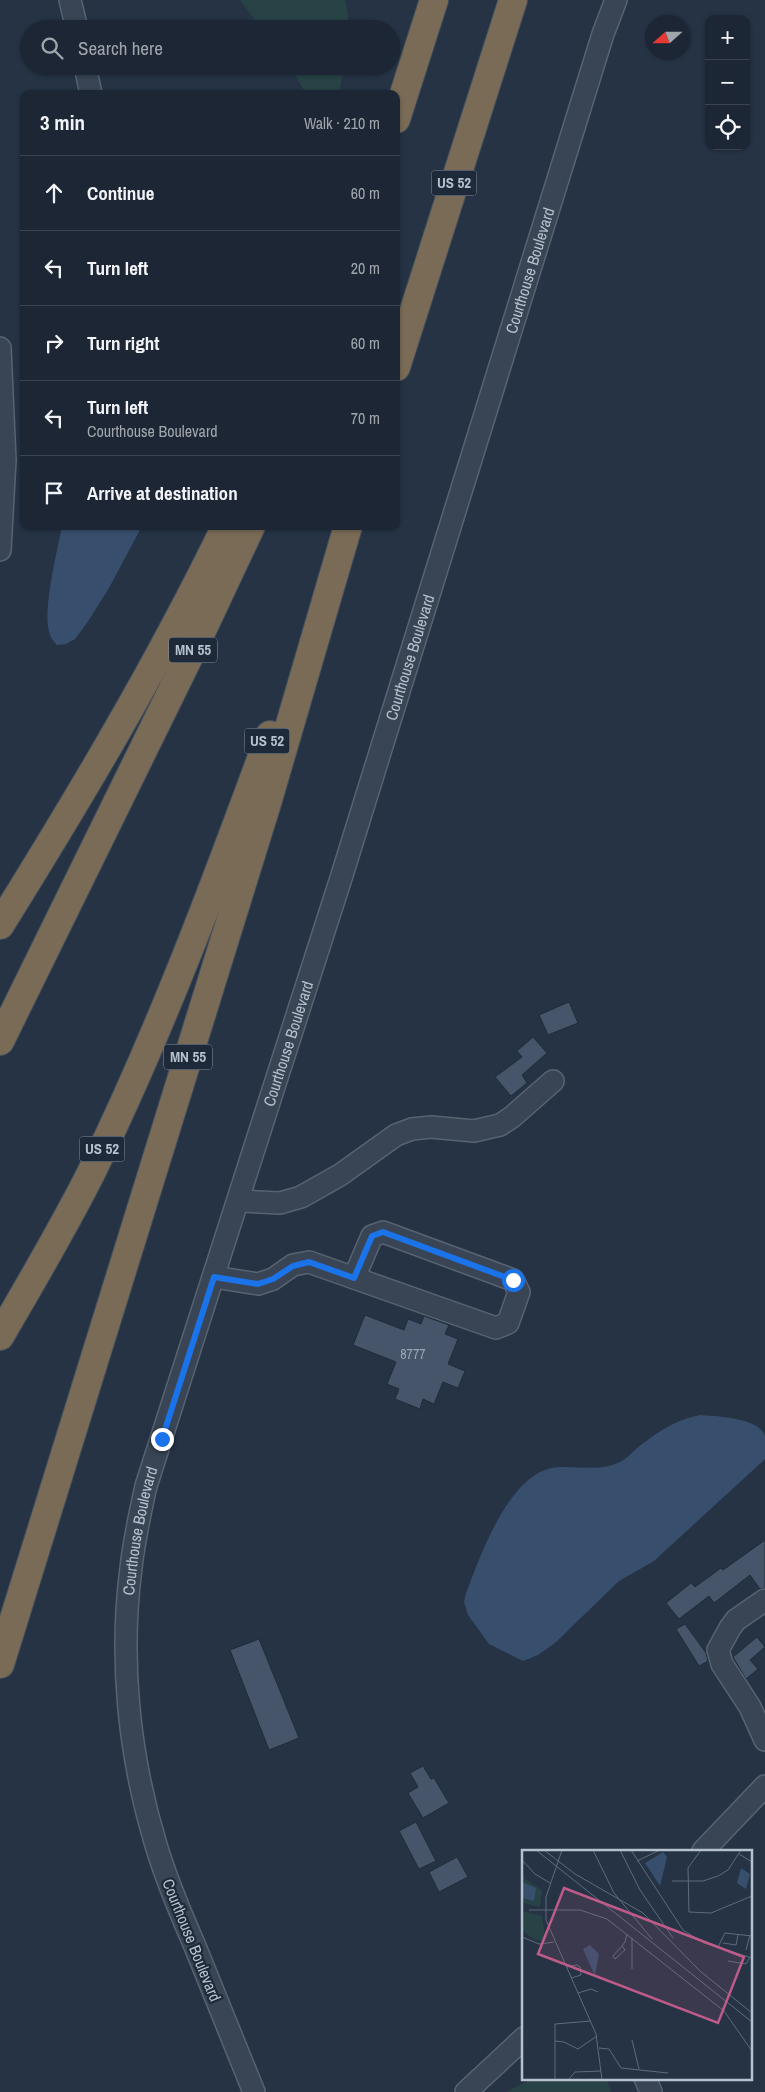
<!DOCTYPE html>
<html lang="en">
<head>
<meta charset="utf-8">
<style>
	:root { --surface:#1c2634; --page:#252e3c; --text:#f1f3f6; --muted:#a0a5ac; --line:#3a434f }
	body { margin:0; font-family:"Archivo Narrow",sans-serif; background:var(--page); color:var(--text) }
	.controls { position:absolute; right:15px; top:15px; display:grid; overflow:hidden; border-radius:10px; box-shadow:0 1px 4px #0004 }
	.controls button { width:45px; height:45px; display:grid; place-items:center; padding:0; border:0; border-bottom:1px solid var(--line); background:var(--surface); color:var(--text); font:25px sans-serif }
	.compass { position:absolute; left:645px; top:15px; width:45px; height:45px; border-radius:50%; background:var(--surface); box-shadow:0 1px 4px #0004; rotate:249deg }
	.stop { position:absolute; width:15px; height:15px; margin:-11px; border:4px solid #1a73e8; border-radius:50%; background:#fff }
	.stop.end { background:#1a73e8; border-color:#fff; box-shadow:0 1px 5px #0008 }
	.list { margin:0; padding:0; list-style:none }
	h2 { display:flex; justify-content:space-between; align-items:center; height:65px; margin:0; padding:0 20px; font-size:21px }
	h2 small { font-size:16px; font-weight:400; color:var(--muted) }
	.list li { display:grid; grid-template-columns:32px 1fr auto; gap:15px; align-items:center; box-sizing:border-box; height:75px; padding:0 20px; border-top:1px solid var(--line) }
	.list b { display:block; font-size:19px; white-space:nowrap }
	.list p { margin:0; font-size:16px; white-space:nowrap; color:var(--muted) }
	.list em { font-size:16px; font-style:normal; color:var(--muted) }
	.icon { flex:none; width:28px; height:28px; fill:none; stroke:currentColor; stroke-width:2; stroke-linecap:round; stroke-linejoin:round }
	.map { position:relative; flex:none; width:765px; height:2092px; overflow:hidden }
	.search { position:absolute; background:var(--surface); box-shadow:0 1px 4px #0004; left:20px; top:20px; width:380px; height:55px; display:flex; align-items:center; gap:12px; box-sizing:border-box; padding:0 18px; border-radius:28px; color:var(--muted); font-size:19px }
	.panel { position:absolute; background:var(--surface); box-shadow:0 1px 4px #0004; left:20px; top:90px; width:380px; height:440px; border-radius:10px }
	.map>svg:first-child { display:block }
	.green { fill:#274345 }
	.water { fill:#374f6d }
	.building { fill:#465569; stroke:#202c3b }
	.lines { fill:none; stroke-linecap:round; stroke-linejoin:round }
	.minor-casing { stroke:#586371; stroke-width:24 }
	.highway-casing { stroke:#44505e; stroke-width:30 }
	.minor { stroke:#394554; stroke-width:21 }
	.highway { stroke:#7a6b56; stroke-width:28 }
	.route { stroke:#1a73e8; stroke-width:6 }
	.labels { text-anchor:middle; stroke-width:4.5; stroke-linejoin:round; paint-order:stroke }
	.number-label { font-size:14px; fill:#9ba5b4 }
	.shield { fill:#1e2a39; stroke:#8993a1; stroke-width:1 }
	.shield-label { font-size:15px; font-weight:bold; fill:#b7c0cd }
	.street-label { font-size:16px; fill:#b7c0cd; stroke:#1e2a39 }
	.inset-road { fill:none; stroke:#5f6b7b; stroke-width:1 }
	.view { fill:#be5b89; fill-opacity:0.15; stroke:#be5b89; stroke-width:2.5 }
	.inset-edge { fill:none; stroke:#b7c0cd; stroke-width:2.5 }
</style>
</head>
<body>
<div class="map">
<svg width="765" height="2092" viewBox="0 0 765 2092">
	<rect width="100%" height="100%" fill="#253345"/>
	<!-- green -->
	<g class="green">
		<polygon points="240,0 345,0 348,14 347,29 261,29"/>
		<polygon points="290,66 344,66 339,94 306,94"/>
		<polygon points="534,2078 606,2078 611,2092 506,2092"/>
	</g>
	<!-- water -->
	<g class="water">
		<path d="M62,526H142L109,588L87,623L75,639L66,644L57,645C53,641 50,637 49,631C43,608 57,552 62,526Z"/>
		<path d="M700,1415C716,1416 760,1418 765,1436C765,1443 765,1452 765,1459L654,1561L619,1581L555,1643L538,1655L523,1661L489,1644L468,1615L464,1602L466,1593C480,1557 508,1476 552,1468C573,1464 599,1473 620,1462C626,1459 632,1453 637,1448C659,1431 673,1421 700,1415Z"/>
	</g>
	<!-- building -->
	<g class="building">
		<polygon points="569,1002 578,1023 548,1035 539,1015"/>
		<polygon points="533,1037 547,1053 522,1075 527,1083 511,1096 495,1077 522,1057 517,1051"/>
		<polygon points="365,1315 404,1330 408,1319 421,1324 424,1316 449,1325 445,1334 458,1339 448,1364 465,1371 458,1388 443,1382 434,1404 423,1399 420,1409 395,1399 399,1389 387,1384 396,1362 353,1345"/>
		<polygon points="765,1540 765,1588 760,1589 750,1575 714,1603 709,1596 679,1619 666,1603 691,1583 695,1587 721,1568 723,1570"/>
		<polygon points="685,1624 706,1653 708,1661 699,1666 676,1629"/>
		<polygon points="757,1637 765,1647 750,1660 758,1669 746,1679 733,1657"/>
		<polygon points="259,1639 299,1738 269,1750 230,1650"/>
		<polygon points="423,1766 431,1779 434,1778 449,1803 423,1818 408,1793 418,1787 410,1773"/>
		<polygon points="416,1822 436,1861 419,1869 399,1831"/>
		<polygon points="457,1857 468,1877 439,1892 429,1872"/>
	</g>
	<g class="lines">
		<defs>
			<g id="minor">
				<polyline points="70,0 77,29"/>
				<polyline points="85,66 91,94"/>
				<polyline points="0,348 5,460 0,550"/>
				<polyline points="239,1201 280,1203 301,1197 340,1175 396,1135 412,1129 431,1127 474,1131 500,1125 512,1117 553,1081"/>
				<polyline points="214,1277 258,1284 273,1279 293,1265 309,1262 496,1328 508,1323 519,1292 513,1280 383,1232 372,1236 354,1278"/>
				<polyline points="765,1600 736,1620 730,1628 718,1650 722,1664 750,1707 765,1740"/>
				<polyline points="703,1851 765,1786"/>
				<polyline points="645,2078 651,2092"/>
				<path id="s1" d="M254,2092C234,2043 214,1994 194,1944C180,1912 166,1879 156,1845C129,1756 119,1660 131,1568C134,1540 140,1513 146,1486L342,875L603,34L616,0"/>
				<polyline points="466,2092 524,2038"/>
			</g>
			<g id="highway">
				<polyline points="396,119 434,0"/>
				<polyline points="396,367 513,0"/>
				<path d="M0,925C81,795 159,664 226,526"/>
				<polyline points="0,1041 204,626 251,526"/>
				<path d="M0,1336C32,1281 64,1227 92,1171C161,1030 216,882 270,735"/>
				<polyline points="0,1664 267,803 348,526"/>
			</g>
		</defs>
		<!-- minor casing -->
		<use href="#minor" class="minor-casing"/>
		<!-- highway casing -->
		<use href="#highway" class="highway-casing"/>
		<!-- minor -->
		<use href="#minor" class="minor"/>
		<!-- highway -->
		<use href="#highway" class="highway"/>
	</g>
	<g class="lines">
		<!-- route -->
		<polyline class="route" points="162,1439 214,1277 258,1284 273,1279 293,1266 309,1262 354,1278 372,1236 383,1232 513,1280"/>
	</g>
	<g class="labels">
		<!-- number labels -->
		<g class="number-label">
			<text x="413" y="1359">8777</text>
		</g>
		<!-- shield labels -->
		<g class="shield">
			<rect x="431.5" y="170.5" width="45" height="25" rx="4"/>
			<rect x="169" y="637.5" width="48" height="25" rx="4"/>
			<rect x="244.5" y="728.5" width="45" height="25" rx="4"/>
			<rect x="164" y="1044.5" width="48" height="25" rx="4"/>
			<rect x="79.5" y="1136.5" width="45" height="25" rx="4"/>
		</g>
		<g class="shield-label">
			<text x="454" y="188">US 52</text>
			<text x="193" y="655">MN 55</text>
			<text x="267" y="746">US 52</text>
			<text x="188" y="1062">MN 55</text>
			<text x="102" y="1154">US 52</text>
		</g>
		<!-- street labels -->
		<g class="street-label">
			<text dy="6" stroke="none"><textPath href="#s1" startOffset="1904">Courthouse Boulevard</textPath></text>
			<text dy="6" stroke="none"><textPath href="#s1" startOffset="1499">Courthouse Boulevard</textPath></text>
			<text dy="6" stroke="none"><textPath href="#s1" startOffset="1094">Courthouse Boulevard</textPath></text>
			<text dy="6" stroke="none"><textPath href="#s1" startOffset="584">Courthouse Boulevard</textPath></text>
			<text transform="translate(192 1940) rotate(68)" y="6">Courthouse Boulevard</text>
		</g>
	</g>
	<!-- overview -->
	<g transform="translate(522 1850)">
		<rect width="230" height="230" fill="#253345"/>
		<path d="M0,20L3,29L20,40L18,57L0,53ZM0,61L20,66L24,91L13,90L1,81Z" fill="#274345"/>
		<path d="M141,2L145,7L138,36L123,13ZM219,18L228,24L224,39L215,33ZM0,32L14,38L12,51L0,48ZM68,95L77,104L73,126L61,99Z" fill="#374f6d"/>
		<path class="inset-road" d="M14,0L230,172M22,0L53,24L121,63L178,121L230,163M40,0L24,47V70L74,184L80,230M71,0L92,43L130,89M98,0L118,40L151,88M109,0L161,80L182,93L230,108M179,0L166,18L167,62L189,63L230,46M217,4L230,12M0,10L13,24L28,33M115,11L138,0M150,31H181L196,26L206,20L219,0M7,60H58L85,69L202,161L230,201M0,87L17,94L32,92M201,93L214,95L216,84M100,96L103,100L93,109L91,106L100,96L103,92L105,84M196,97L203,83L230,86M224,100L228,85M206,111L224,114L228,107M44,117L55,115L58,117L59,125L49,128M110,119V88M56,143L69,139L76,142M110,190L117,219M33,191L42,192L56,199L75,186M77,198L87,199L99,218L146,223M33,230V174L69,171M46,230L53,222L79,221"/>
		<path class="view" d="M42,38L222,107L196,173L16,104Z"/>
		<rect width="230" height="230" class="inset-edge"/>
	</g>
</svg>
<div class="controls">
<button>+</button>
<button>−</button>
<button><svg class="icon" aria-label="locate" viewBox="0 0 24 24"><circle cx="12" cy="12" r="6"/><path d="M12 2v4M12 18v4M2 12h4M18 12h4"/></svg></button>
</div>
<svg class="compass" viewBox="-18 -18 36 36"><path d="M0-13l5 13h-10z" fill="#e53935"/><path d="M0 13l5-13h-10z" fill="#a0a5ac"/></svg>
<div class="stop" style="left:513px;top:1280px"></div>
<div class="stop end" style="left:162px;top:1439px"></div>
<div class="search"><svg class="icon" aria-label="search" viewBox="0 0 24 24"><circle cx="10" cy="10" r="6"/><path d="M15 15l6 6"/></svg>Search here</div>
<section class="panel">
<h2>3 min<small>Walk · 210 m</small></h2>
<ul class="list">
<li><svg class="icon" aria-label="ahead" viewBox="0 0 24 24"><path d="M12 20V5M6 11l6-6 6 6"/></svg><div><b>Continue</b></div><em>60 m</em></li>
<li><svg class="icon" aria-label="left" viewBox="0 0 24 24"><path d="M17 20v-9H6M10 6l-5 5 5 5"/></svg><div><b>Turn left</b></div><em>20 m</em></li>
<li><svg class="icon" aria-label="right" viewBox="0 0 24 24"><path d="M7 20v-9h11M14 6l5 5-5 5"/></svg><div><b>Turn right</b></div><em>60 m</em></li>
<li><svg class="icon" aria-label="left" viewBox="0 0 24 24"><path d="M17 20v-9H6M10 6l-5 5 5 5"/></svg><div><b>Turn left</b><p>Courthouse Boulevard</p></div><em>70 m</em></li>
<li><svg class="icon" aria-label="arrive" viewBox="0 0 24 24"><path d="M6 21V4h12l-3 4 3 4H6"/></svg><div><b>Arrive at destination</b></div></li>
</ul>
</section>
</div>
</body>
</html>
